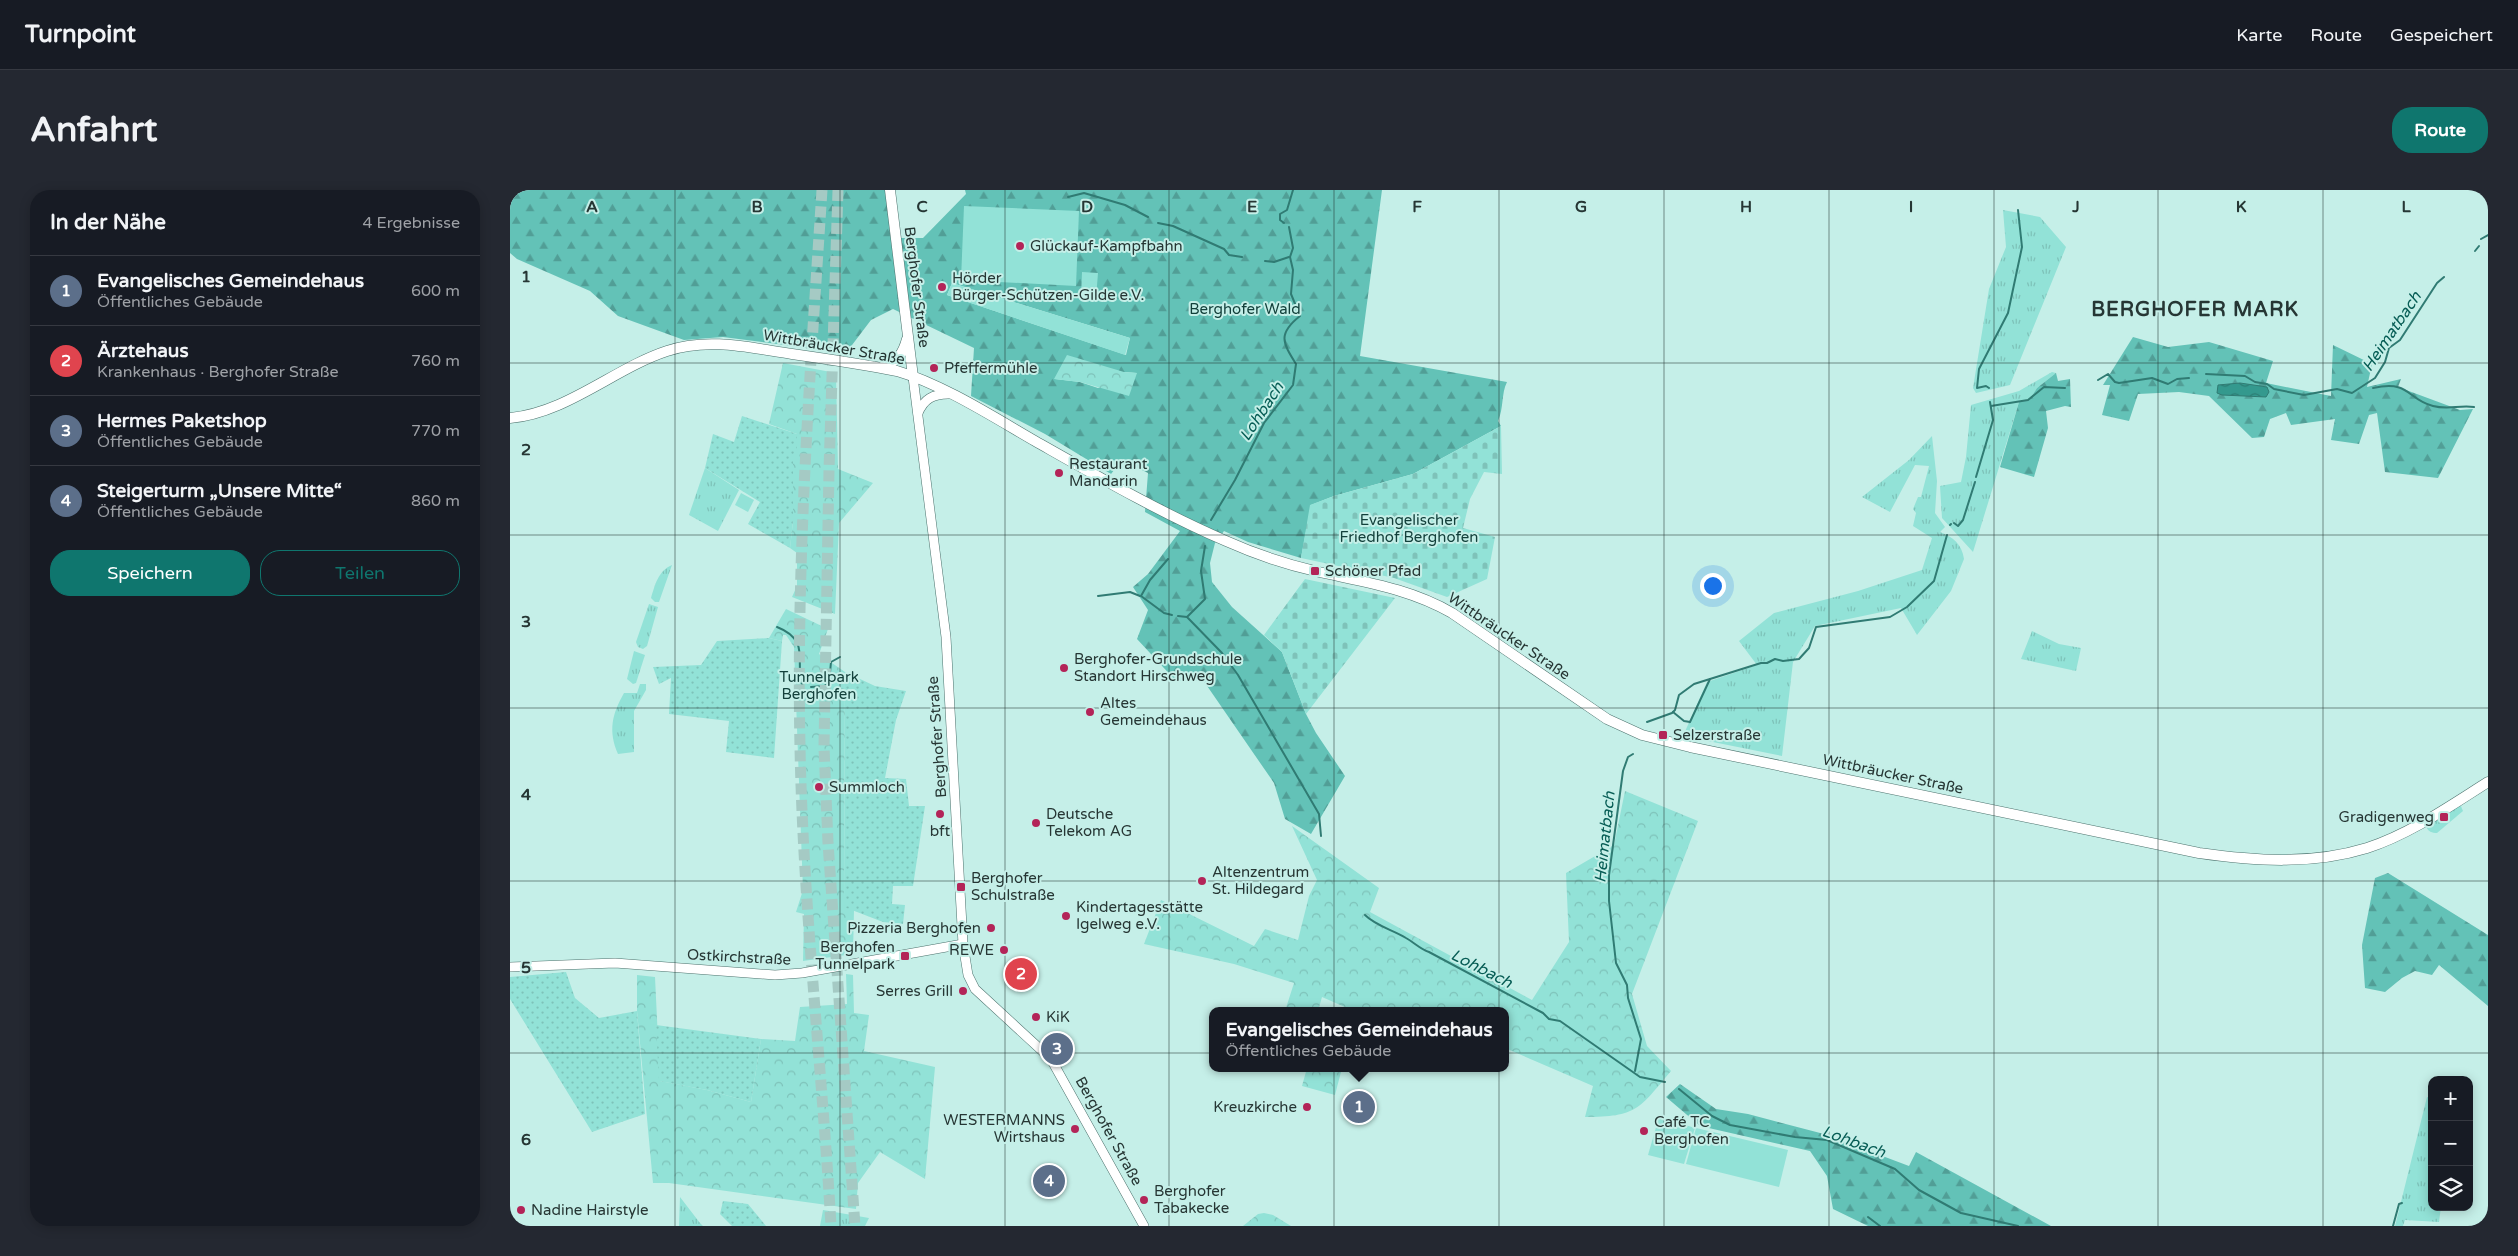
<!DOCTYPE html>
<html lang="de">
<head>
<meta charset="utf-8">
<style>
	:root { --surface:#171b24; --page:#242831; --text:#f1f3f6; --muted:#9ea1a6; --line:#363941; --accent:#0f766e }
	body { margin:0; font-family:"Varela Round",sans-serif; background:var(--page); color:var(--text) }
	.controls { position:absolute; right:15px; bottom:15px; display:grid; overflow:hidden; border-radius:10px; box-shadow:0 2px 12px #0003 }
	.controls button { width:45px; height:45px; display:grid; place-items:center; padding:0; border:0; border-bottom:1px solid var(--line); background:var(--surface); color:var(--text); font:25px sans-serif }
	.you { position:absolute; left:1202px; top:395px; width:18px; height:18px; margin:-12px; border:4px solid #fff; border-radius:50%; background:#1a73e8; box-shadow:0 0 0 8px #1a73e833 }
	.badge { display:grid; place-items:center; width:32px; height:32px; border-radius:50%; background:var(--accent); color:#fff; font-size:16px; font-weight:700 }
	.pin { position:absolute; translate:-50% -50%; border:2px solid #fff; box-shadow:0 1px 5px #0006 }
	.popup { position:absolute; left:699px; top:817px; width:300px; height:65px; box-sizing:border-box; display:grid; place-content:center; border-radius:10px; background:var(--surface); filter:drop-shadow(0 1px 4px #0005); font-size:16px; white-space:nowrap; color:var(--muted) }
	.popup b { font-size:19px; color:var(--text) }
	.popup::after { content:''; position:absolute; left:50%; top:100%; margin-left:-10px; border:10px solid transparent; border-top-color:var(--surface) }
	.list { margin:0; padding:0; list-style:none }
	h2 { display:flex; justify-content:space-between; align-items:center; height:65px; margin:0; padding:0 20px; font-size:21px }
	h2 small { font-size:16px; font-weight:400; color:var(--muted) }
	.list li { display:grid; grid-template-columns:32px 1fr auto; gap:15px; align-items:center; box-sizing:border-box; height:70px; padding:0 20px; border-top:1px solid var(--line) }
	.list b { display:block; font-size:19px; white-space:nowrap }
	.list p { margin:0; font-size:16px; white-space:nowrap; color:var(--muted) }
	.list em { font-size:16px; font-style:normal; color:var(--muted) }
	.actions { display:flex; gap:10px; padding:15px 20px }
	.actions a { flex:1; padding:11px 0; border:1px solid var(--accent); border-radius:20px; text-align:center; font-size:18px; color:var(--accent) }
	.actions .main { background:var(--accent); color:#fff }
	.icon { flex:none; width:28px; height:28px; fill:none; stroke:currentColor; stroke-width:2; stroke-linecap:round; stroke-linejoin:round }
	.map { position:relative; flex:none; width:1978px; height:1036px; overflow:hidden; border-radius:20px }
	header { display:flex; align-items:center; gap:30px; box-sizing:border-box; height:70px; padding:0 25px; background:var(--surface); border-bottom:1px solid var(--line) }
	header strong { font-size:24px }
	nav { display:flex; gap:28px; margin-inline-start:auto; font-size:18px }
	.intro { display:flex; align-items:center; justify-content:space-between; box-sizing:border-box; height:120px; padding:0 30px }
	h1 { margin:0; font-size:35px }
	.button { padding:12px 22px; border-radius:20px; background:var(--accent); color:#fff; font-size:18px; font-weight:700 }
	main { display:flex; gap:30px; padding:0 30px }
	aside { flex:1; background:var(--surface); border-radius:20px; box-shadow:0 2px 12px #0003 }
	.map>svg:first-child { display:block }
	.grass { fill:url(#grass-tufts) }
	.forest { fill:url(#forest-firs); fill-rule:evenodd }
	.cemetery { fill:url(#cemetery-stones) }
	.park { fill:url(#park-crowns) }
	.garden { fill:url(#garden-dots) }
	.pitch { fill:#92e2d7 }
	.water { fill:url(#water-waves); stroke:#307b73 }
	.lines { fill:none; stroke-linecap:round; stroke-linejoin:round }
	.stream { stroke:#307b73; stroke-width:2 }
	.trunk-tunnel { stroke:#a5cac4; stroke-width:11; stroke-dasharray:11 5.5; stroke-linecap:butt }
	.tertiary-casing { stroke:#4c726d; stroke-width:10 }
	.secondary-casing { stroke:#4c726d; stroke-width:11 }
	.tertiary { stroke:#fff; stroke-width:9 }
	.secondary { stroke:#fff; stroke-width:10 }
	.grid { fill:none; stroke:#263634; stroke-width:1; stroke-opacity:0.55 }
	.poi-dot { fill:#b32458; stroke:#c5efe8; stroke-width:2 }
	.labels { text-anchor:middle; stroke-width:4; stroke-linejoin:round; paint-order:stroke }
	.poi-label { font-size:15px; fill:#263634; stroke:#c5efe8; text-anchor:start }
	.street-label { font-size:15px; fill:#263634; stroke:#c5efe8 }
	.park-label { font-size:15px; fill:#13403b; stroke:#c5efe8 }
	.water-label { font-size:16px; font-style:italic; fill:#075d55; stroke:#c5efe8 }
	.district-label { font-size:20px; font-weight:bold; letter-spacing:1px; fill:#263634; stroke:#c5efe8 }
	.grid-label { font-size:16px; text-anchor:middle; font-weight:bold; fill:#263634; stroke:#c5efe8; stroke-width:4; stroke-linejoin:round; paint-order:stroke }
</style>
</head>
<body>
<header>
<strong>Turnpoint</strong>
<nav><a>Karte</a><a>Route</a><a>Gespeichert</a></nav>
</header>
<div class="intro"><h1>Anfahrt</h1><a class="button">Route</a></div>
<main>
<aside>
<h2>In der Nähe<small>4 Ergebnisse</small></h2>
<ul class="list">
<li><span class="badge" style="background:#5c6f8a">1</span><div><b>Evangelisches Gemeindehaus</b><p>Öffentliches Gebäude</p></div><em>600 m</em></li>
<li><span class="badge" style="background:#e0444e">2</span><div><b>Ärztehaus</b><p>Krankenhaus · Berghofer Straße</p></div><em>760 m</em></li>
<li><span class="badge" style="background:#5c6f8a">3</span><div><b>Hermes Paketshop</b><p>Öffentliches Gebäude</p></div><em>770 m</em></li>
<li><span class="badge" style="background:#5c6f8a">4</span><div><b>Steigerturm „Unsere Mitte“</b><p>Öffentliches Gebäude</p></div><em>860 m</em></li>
</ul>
<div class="actions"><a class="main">Speichern</a><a>Teilen</a></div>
</aside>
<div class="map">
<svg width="1978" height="1036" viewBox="0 0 1978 1036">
	<defs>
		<pattern id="grass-tufts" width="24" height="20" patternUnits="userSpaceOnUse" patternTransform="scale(1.25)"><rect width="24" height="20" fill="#92e2d7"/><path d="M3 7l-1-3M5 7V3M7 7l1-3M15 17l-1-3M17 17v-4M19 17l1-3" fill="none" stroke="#7ec2b9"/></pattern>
		<pattern id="forest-firs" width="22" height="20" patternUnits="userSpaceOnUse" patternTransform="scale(1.25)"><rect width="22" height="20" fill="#63c2b7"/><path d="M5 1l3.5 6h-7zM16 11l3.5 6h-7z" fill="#519e96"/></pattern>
		<pattern id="cemetery-stones" width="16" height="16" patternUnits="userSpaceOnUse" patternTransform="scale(1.25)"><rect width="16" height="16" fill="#92e2d7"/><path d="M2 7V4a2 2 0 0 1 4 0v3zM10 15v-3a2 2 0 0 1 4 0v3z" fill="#7ec2b9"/></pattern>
		<pattern id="park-crowns" width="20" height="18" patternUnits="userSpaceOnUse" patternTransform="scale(1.25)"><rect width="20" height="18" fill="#92e2d7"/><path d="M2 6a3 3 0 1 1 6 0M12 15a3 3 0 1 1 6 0" fill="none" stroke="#7ec2b9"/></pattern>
		<pattern id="garden-dots" width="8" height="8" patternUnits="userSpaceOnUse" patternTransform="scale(1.25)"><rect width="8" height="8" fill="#92e2d7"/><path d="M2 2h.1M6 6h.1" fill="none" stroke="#7ec2b9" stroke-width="1.8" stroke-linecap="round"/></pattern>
		<pattern id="water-waves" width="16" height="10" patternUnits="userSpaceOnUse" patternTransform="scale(1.25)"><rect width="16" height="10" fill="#34998e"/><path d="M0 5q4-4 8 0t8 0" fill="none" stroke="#2c7e75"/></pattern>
	</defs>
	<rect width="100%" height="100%" fill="#c5efe8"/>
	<!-- grass -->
	<g class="grass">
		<polygon points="1493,20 1530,27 1556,57 1500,195 1466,203 1463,198 1479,99 1496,57"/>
		<polygon points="1542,182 1546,183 1527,198 1520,209 1509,212 1463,362 1432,328 1430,296 1451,292 1456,267 1461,215 1509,201"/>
		<path d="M1422,246L1427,291L1425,323L1435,337L1430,342C1443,347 1452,354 1454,369L1441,401L1407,445L1391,418L1305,436L1283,472L1272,566L1173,546L1197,492L1247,475L1229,451L1264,423L1348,401L1412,380L1422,348L1403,336L1406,323L1403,319L1408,307H1411L1419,276L1405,275L1380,322L1352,307L1399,270Z"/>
		<polygon points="195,278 229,300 208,341 179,325"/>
		<path d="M162,375L149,412H145L141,408C145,395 148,381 162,375Z"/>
		<polygon points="139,414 148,417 137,456 133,459 128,457 126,452"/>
		<polygon points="1522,441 1549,454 1571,458 1566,481 1511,469"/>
		<polygon points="124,461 135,465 126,493 123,494 117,489"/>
		<path d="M130,494H136V500L124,521V562L108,564C98,541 102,524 114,503H127Z"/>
		<path d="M1950,614L1953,621L1927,643C1922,643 1918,642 1916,636Z"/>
		<polygon points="1917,907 1922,909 1922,1017 1931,1017 1929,1032 1895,1030 1893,1036 1885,1036"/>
		<polygon points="170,1007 190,1033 193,1036 169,1036"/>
		<polygon points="313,1020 359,1028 355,1036 310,1036"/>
	</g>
	<!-- forest -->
	<g class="forest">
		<path d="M0,0H384L391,48H413L456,4L455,0H872L850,166L997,192C991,204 994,218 988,231L991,236L903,284L824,306L801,315L791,368L738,352L714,341L705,353L700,373L702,392L722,417L772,462L796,524L806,543L835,586L801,644L775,629L764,593L693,490L666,491L627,449L638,420L623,397L638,384L670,341L635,322L638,283L612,270L601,284L535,244L461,206L464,158L383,119L361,130L336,163L213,147L174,150L108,126L80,101L7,69L0,63ZM442,93L620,148L616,165L437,105ZM614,182L627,183L588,198L570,192L545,189Z"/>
		<polygon points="1623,147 1658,157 1699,152 1763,171 1756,193 1821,206 1823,155 1862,174 1857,197 1891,189 1888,197 1950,220 1963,219 1928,288 1875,282 1867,223 1859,225 1849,254 1821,250 1825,229 1781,235 1776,223 1760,229 1754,247 1742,248 1699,206 1669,202 1628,204 1619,231 1592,225 1600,195 1593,195"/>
		<polygon points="1546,183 1548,191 1560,189 1561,217 1555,216 1536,221 1538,238 1524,287 1490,277 1509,212 1520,209 1527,198"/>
		<polygon points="1878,683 1978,745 1978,816 1929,775 1922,785 1905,781 1892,788 1875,802 1855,798 1852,755 1865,688"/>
		<polygon points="1170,894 1206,919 1238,924 1314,944 1399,976 1406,962 1541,1036 1358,1036 1323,1019 1317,986 1300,961 1190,936 1156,907"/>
	</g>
	<!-- cemetery -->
	<g class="cemetery">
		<polygon points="991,236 992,284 974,282 960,309 953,338 985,347 977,389 937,407 884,388 791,368 800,315 824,306 903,284"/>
		<polygon points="795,389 885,408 796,524 772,462 754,445"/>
	</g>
	<!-- park -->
	<g class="park">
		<polygon points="557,165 614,182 627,183 619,206 570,192 544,189"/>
		<polygon points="273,173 326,183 328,279 363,293 329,333 325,424 282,407 287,396 287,363 280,358 283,331 283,265 287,266 287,244 259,234"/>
		<polygon points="276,419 318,439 309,464 335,482 334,716 344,720 343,764 293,771 294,724 286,722 293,700 284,457 276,445 273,445 272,451 259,448"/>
		<path d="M1115,601L1188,631L1122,804L1137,856L1161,881C1129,919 1127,927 1075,927L1083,896L995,858V821H844L812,807L808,821H775L784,793L724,774L634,754L651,710L744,756L755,739L788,750L799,706L807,690L782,636L869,698L860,722L1022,810L1059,752L1056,683L1104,655Z"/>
		<polygon points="336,784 343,785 344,823 359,825 354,861 425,877 415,989 370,962 348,993 346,1019 159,993 143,993 127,821 127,785 145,787 150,891 197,900 241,912 251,849 285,851 290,817 337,814"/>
		<polygon points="797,878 832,878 825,905 792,896"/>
		<polygon points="754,1023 763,1025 781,1036 733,1036 748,1024"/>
	</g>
	<!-- garden -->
	<g class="garden">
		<polygon points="232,226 287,244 287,266 283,266 283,331 280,358 238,334 250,312 195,278 203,244 224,252"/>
		<polygon points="259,448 272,451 264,568 216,562 219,531 159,524 161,488 149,494 143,477 191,475 207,451"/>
		<polygon points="335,482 365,496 396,501 386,530 375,588 396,589 399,616 415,616 403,696 383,696 382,714 395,715 393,734 373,732 334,717"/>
		<polygon points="56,782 65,808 89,828 127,821 135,924 82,942 0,809 0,787"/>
		<polygon points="146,835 251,849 241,912 197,900 149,891"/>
		<polygon points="213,1011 238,1014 256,1036 222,1036 210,1024"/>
	</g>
	<!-- pitch -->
	<g class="pitch">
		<polygon points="454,16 569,21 566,96 451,90"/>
		<polygon points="572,82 588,83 586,108 571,107"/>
		<polygon points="442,93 620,148 615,165 437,105"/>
		<polygon points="231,303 244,310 238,322 225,315"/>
		<polygon points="1149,927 1185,938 1174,974 1138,965"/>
		<polygon points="1186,938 1278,960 1269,997 1176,974"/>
	</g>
	<!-- water -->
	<polygon class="water" points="1730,193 1757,197 1759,202 1756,207 1712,205 1707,203 1708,195"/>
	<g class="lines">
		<!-- stream -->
		<g class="stream">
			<polyline points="558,7 574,3 615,15 638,27"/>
			<polyline points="648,33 663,36 714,59 719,65 732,67"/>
			<polyline points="774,33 770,30 770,24 777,20 783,0"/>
			<polyline points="1971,49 1978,45"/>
			<polyline points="1965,61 1969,56"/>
			<polyline points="755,71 764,72 779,67"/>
			<polyline points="1696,184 1735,186 1745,192 1757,194 1764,199 1794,205 1827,199 1842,203 1865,188 1875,172 1879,158 1890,150 1927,93 1934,87"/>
			<polyline points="1588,190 1598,184 1605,192 1609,193 1642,188 1658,194 1667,189 1679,188"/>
			<polyline points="1479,198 1476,196 1467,198 1469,179 1498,123 1512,57 1508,20"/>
			<path d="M1863,198C1901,190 1896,209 1923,216C1938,220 1949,215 1964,217"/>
			<polyline points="1481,216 1518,210 1534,197 1555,198"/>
			<polyline points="1466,287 1483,230 1480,212"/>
			<path d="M701,330L725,290L754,233L783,195L786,174C773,153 767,144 790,126L781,104L783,80L780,67L783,58L779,37"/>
			<polyline points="1444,333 1448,336 1453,330 1465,292"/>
			<polyline points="1440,335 1441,334"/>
			<polyline points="695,356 691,381 695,409 677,427 712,463 728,485 809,624 811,646"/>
			<polyline points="658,369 640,390 631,406 654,423 662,425"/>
			<polyline points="588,406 620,402 630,406"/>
			<polyline points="668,426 677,427"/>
			<path d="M267,437C303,451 283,475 293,497"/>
			<polyline points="301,497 314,496 319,493 321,472 330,467"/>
			<polyline points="1163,522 1174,531 1180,532 1200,489"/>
			<polyline points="1137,532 1162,523 1165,520 1169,505 1184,494 1200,489 1251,473 1257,473 1265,469 1273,471 1289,469 1299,458 1306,437 1380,427 1397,417 1424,391 1437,345"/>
			<polyline points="1123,564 1118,567 1113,581 1099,685 1099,711 1106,773 1117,795 1118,808 1131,849 1125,881"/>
			<path d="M855,725C866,736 883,740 896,748C905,753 910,759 919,762L1033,823L1039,829L1050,831L1130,887L1155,892"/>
			<polyline points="1169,899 1202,926 1220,935 1285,947 1317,950 1385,979 1409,1000 1451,1023 1508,1036"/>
			<polyline points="1358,1027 1370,1036"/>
			<polyline points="1883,1036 1889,1014 1892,1013"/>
		</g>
		<!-- trunk-tunnel -->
		<g class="trunk-tunnel">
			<path d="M312,0C300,185 286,371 290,557C293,717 312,877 321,1036"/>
			<polyline points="328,0 319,280 314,557 318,653 345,1036"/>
		</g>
		<defs>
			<g id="tertiary">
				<polyline points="403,187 436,447 453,754 458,785 465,799 541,869 634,1036"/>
				<path d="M408,223C414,209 423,204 438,204"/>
				<polyline points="0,777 105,773 265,785 292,783 453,754"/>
			</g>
			<g id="secondary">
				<polyline points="380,0 403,187"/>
				<path d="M372,177C387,172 393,164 397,149"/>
				<path d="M0,228C57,223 105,178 157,161C198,147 241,158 282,164C317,169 352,174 387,181C432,194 485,228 525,251C587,286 651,323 716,351C745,364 775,374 805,381C853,392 899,398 942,423L1097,529L1132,545L1180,557L1689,663C1745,671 1802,675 1857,658C1900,644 1940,616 1978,592"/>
			</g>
		</defs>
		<!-- tertiary casing -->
		<use href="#tertiary" class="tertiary-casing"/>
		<!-- secondary casing -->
		<use href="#secondary" class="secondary-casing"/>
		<!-- tertiary -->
		<use href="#tertiary" class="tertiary"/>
		<!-- secondary -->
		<use href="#secondary" class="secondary"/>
	</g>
	<!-- grid -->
	<path class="grid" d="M165,0V1036M330,0V1036M495,0V1036M659,0V1036M824,0V1036M989,0V1036M1154,0V1036M1319,0V1036M1484,0V1036M1648,0V1036M1813,0V1036M0,173H1978M0,345H1978M0,518H1978M0,691H1978M0,863H1978"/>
	<!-- markers -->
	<g class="poi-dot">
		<circle cx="510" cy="56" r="5"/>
		<circle cx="432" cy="97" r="5"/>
		<circle cx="424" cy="178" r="5"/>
		<circle cx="549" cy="283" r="5"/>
		<rect x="800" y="376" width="10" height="10" rx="2.5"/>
		<circle cx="554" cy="478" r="5"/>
		<circle cx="580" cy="522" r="5"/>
		<rect x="1148" y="540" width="10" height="10" rx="2.5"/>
		<circle cx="309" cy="597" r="5"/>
		<circle cx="430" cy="624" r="5"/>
		<rect x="1929" y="622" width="10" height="10" rx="2.5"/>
		<circle cx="526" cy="633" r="5"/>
		<circle cx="692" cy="691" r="5"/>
		<rect x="446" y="692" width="10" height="10" rx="2.5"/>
		<circle cx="556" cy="726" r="5"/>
		<circle cx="481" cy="738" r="5"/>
		<circle cx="494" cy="760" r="5"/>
		<rect x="390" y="761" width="10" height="10" rx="2.5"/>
		<circle cx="453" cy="801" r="5"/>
		<circle cx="526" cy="827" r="5"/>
		<circle cx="797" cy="917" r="5"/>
		<circle cx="565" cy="939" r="5"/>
		<circle cx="1134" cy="941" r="5"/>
		<circle cx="634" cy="1010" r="5"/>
		<circle cx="11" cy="1020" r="5"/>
	</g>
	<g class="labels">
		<!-- poi labels -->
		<g class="poi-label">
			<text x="520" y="61">Glückauf-Kampfbahn</text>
			<text x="442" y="93">Hörder<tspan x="442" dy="17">Bürger-Schützen-Gilde e.V.</tspan></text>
			<text x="434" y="183">Pfeffermühle</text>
			<text x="559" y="279">Restaurant<tspan x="559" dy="17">Mandarin</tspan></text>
			<text x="815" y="386">Schöner Pfad</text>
			<text x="564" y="474">Berghofer-Grundschule<tspan x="564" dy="17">Standort Hirschweg</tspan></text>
			<text x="590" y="518">Altes<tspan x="590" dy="17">Gemeindehaus</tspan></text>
			<text x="1163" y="550">Selzerstraße</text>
			<text x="319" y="602">Summloch</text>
			<text x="536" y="629">Deutsche<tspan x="536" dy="17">Telekom AG</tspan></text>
			<text x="1924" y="632" text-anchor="end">Gradigenweg</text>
			<text x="430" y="646" text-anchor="middle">bft</text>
			<text x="702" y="687">Altenzentrum<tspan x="702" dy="17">St. Hildegard</tspan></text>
			<text x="461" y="693">Berghofer<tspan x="461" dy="17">Schulstraße</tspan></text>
			<text x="566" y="722">Kindertagesstätte<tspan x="566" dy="17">Igelweg e.V.</tspan></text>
			<text x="471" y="743" text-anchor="end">Pizzeria Berghofen</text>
			<text x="385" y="762" text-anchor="end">Berghofen<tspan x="385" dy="17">Tunnelpark</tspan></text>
			<text x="484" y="765" text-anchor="end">REWE</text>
			<text x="443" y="806" text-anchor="end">Serres Grill</text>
			<text x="536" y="832">KiK</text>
			<text x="787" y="922" text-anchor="end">Kreuzkirche</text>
			<text x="555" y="935" text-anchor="end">WESTERMANNS<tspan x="555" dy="17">Wirtshaus</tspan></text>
			<text x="1144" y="937">Café TC<tspan x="1144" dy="17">Berghofen</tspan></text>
			<text x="644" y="1006">Berghofer<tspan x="644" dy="17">Tabakecke</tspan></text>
			<text x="21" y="1025">Nadine Hairstyle</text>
		</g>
		<!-- street labels -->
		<g class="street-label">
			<text transform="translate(407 97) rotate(83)" y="5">Berghofer Straße</text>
			<text transform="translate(324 157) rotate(10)" y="5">Wittbräucker Straße</text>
			<text transform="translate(999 446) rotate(34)" y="5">Wittbräucker Straße</text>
			<text transform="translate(427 547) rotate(-94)" y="5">Berghofer Straße</text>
			<text transform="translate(1383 584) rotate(12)" y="5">Wittbräucker Straße</text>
			<text transform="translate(229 767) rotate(3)" y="5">Ostkirchstraße</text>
			<text transform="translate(599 941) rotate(61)" y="5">Berghofer Straße</text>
		</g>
		<!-- park labels -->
		<g class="park-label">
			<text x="735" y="124">Berghofer Wald</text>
			<text x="899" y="335">Evangelischer<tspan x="899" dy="17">Friedhof Berghofen</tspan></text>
			<text x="309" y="492">Tunnelpark<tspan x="309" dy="17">Berghofen</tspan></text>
		</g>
		<!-- water labels -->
		<g class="water-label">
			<text transform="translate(1881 141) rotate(-56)" y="6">Heimatbach</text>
			<text transform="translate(751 221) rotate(-57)" y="6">Lohbach</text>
			<text transform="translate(1094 647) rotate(-84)" y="6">Heimatbach</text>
			<text transform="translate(972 778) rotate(27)" y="6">Lohbach</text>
			<text transform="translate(1344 951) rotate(20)" y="6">Lohbach</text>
		</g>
		<!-- district labels -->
		<g class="district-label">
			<text x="1685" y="126">BERGHOFER MARK</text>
		</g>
	</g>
	<g class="grid-label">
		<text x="82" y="22">A</text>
		<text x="247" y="22">B</text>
		<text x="412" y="22">C</text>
		<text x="577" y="22">D</text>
		<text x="742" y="22">E</text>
		<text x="907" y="22">F</text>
		<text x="1071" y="22">G</text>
		<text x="1236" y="22">H</text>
		<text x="1401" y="22">I</text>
		<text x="1566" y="22">J</text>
		<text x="1731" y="22">K</text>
		<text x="1896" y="22">L</text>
		<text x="16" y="92">1</text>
		<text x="16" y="265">2</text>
		<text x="16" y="437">3</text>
		<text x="16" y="610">4</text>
		<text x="16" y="783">5</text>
		<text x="16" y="955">6</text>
	</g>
</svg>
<div class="controls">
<button>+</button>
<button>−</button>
<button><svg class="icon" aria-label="layers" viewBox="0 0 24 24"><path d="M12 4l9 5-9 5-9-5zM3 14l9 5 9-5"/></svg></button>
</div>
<div class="you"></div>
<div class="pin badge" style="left:849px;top:917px;background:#5c6f8a">1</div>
<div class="popup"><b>Evangelisches Gemeindehaus</b>Öffentliches Gebäude</div>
<div class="pin badge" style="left:511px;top:784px;background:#e0444e">2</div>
<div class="pin badge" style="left:547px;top:859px;background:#5c6f8a">3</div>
<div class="pin badge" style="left:539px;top:991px;background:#5c6f8a">4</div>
</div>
</main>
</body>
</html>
